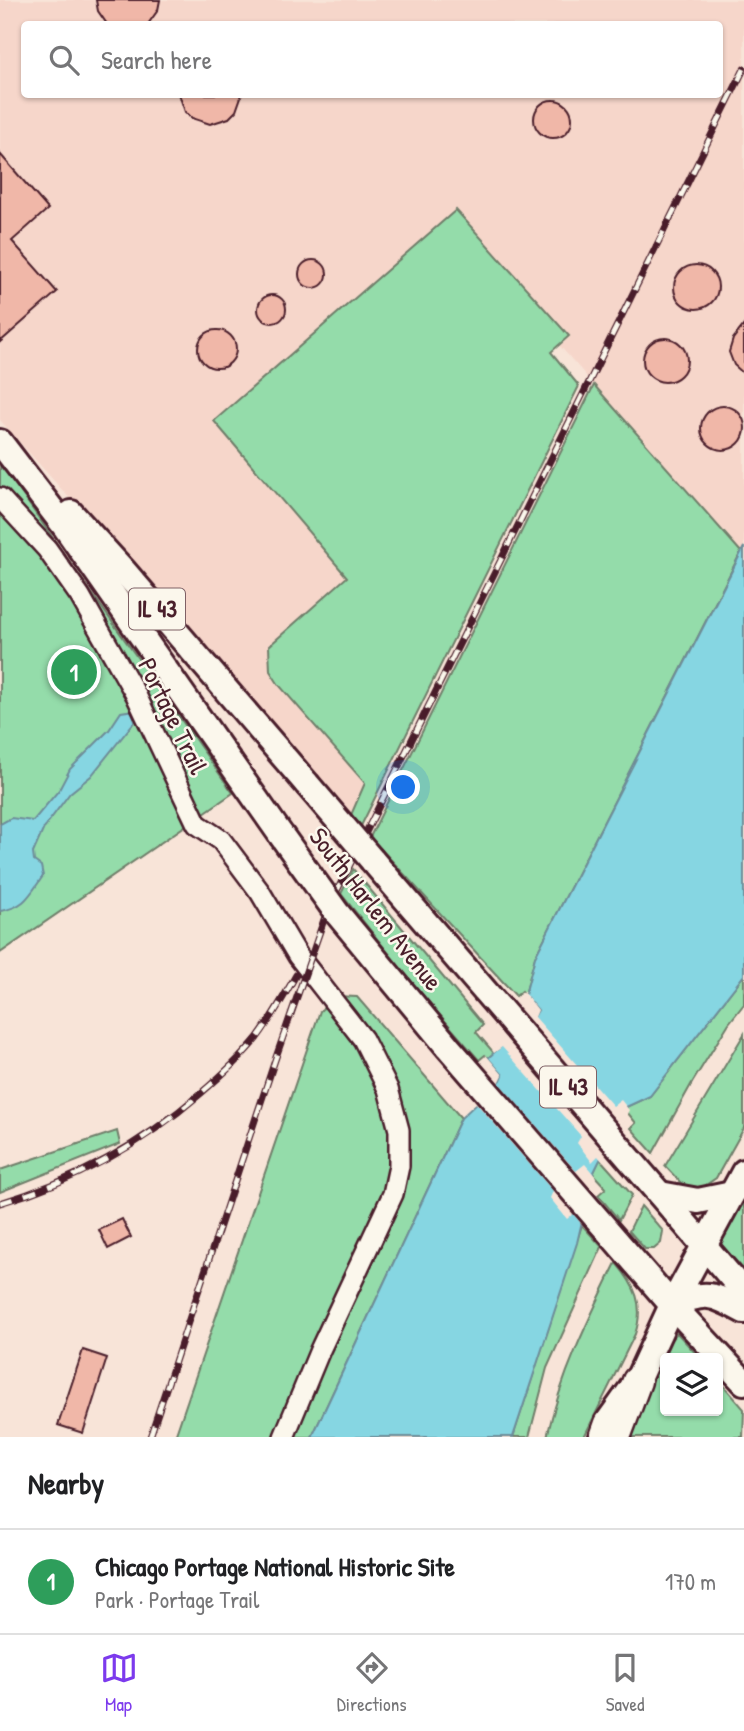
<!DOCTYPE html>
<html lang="en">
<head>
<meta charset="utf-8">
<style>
	:root { --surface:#fff; --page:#f6f6f6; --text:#202124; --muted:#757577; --line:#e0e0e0; --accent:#7c3aed }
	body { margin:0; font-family:"Patrick Hand",sans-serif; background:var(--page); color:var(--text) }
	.controls { position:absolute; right:21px; bottom:21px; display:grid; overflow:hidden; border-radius:7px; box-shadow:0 2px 5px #0004 }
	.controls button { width:63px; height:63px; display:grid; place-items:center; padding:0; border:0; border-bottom:2px solid var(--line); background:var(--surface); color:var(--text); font:35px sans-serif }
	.you { position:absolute; left:404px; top:788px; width:24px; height:24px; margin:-18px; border:5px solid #fff; border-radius:50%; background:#1a73e8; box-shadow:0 0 0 10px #1a73e833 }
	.badge { display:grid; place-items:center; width:46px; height:46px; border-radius:50%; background:var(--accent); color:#fff; font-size:23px; font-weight:700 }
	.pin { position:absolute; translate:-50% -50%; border:4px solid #fff; box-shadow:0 2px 7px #0006 }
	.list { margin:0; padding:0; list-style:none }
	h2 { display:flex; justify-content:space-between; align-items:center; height:91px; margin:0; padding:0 28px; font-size:30px }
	h2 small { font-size:23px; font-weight:400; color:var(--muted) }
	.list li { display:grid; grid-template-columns:46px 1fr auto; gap:21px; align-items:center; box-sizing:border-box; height:105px; padding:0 28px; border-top:2px solid var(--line) }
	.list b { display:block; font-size:26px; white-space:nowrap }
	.list p { margin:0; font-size:23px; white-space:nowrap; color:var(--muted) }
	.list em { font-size:23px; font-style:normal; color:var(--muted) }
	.icon { flex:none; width:38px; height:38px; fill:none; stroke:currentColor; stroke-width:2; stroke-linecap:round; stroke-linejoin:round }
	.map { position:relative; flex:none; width:744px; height:1437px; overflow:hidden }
	.search { position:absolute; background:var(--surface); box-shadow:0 2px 5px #0004; left:21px; right:21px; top:21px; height:77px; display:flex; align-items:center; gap:18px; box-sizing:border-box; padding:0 24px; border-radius:7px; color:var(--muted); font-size:26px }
	.sheet { height:196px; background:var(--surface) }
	nav { display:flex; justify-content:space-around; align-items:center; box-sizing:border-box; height:98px; border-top:2px solid var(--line); background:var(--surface); font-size:19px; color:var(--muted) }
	nav a { display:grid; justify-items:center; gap:4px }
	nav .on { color:var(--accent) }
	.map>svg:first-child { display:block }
	.built { fill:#f6d6ca; fill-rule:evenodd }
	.green { fill:#94dcaa; stroke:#6f7e6a; stroke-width:2 }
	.water { fill:#86d6e2; stroke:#6e8d99; stroke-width:2 }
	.pier { fill:#f8e4d8 }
	.building { fill:#f0b7a8; stroke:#4a1f2b; stroke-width:2 }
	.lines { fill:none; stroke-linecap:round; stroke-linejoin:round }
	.minor-casing { stroke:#4a1f2b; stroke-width:24 }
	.major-casing { stroke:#4a1f2b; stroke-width:30 }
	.highway-casing { stroke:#4a1f2b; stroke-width:33 }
	.minor { stroke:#fbf7ec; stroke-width:19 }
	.major { stroke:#fbf7ec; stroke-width:24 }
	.highway { stroke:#fbf7ec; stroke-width:28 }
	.rail-casing { stroke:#4a1f2b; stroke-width:7 }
	.rail { stroke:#fbf7ec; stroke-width:4.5; stroke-dasharray:13; stroke-linecap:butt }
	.major-bridge-casing { stroke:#4a1f2b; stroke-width:30; stroke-linecap:butt }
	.major-bridge { stroke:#fbf7ec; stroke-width:24 }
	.labels { text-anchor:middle; stroke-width:5; stroke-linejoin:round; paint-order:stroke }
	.shield { fill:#fbf7ec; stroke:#7f6065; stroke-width:2 }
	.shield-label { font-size:24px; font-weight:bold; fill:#4a1f2b }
	.street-label { font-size:26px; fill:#4a1f2b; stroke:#fbf7ec }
</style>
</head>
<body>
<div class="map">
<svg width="744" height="1437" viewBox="0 0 744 1437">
	<rect width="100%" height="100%" fill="#f8e4d8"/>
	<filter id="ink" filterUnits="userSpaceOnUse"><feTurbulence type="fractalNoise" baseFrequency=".0143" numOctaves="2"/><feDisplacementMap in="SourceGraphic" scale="14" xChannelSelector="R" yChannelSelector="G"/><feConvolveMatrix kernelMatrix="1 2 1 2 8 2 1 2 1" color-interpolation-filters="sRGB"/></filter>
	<g filter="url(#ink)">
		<!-- built -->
		<path class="built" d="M0,0H744V547L741,552L559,345L568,336L214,421L347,577L269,646L270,672L365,784L351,815L0,420ZM24,24H720V94H24Z"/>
		<!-- green -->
		<g class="green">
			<polygon points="456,210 569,336 551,352 579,386 361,826 351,815 365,783 279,685 270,671 269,646 347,577 214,421"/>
			<polygon points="594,385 741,552 535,957 525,995 522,991 516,996 370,837"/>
			<polygon points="0,463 233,793 0,953"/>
			<polygon points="353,869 483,1025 476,1032 494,1053 488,1058 485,1055 479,1060 419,991 341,894"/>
			<polygon points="744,975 744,1004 729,1023 692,1083 653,1153 631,1128 636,1123 627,1112 626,1107 650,1096"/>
			<polygon points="336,996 357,997 461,1118 312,1437 175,1437 320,1011"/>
			<polygon points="744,1034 744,1128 716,1178 703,1187 694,1188 681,1183 665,1166"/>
			<polygon points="117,1131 120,1144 0,1192 0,1170"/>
			<polygon points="600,1159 632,1195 619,1220 598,1195 606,1188 593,1174"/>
			<polygon points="744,1191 744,1270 718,1241"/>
			<polygon points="641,1206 663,1231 661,1243 654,1249 645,1249 629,1231"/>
			<polygon points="582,1225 602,1247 547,1368 529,1437 513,1437"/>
			<path d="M616,1263C635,1285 645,1305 635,1334L584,1437H547C561,1375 588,1320 616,1263Z"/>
			<polygon points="677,1333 700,1358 665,1358 665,1411 718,1411 718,1379 744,1409 743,1437 625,1437 661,1350"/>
		</g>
		<!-- water -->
		<g class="water">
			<polygon points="744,547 744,975 650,1096 626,1107 593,1174 577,1243 513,1437 312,1437 461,1118 501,1080 503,1075 488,1058 534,1017 538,1010 525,995 535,957"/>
			<path d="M134,710L135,721L91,776L70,793L44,828L33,853L34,861L41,866L43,876C29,896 25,907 0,911V824L11,818L33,821L59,790L70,769L109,730L121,712Z"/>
		</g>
		<!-- pier -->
		<g class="pier">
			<polygon points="523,991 538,1010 535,1017 613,1106 621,1100 629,1110 603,1162 598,1156 592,1162 577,1143 581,1136 502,1047 494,1053 492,1050 534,1010 522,996"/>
			<polygon points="486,1055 503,1075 499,1083 576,1171 585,1164 596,1177 585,1228 573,1214 567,1219 550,1198 553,1191 476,1103 468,1109 466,1107 499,1076 485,1060"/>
		</g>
		<!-- building -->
		<g class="building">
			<polygon points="96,0 160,0 158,10 148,24 107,24 98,11"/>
			<polygon points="179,94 242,94 236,111 229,118 210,124 192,118 185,112"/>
			<circle cx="553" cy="119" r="19"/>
			<polygon points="0,154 48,209 12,241 57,292 0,342"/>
			<circle cx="313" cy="274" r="14"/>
			<circle cx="696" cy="287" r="22"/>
			<circle cx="272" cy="309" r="14"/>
			<polygon points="744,325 744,374 734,365 729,352 733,339"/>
			<circle cx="217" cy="349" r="19"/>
			<circle cx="665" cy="360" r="22"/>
			<circle cx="723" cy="428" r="22"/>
			<polygon points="122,1219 131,1237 108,1249 99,1230"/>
			<polygon points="83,1350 107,1358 83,1433 58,1425"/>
		</g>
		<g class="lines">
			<defs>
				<polyline id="minor" points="0,498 47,549 80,596 136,695 197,824 221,840 260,892 298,956 363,1039 388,1089 399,1130 399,1166 393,1194 320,1350 284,1437"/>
				<g id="major">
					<polyline points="0,442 66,528 281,835"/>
					<polyline points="71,513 123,570 307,784"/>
					<polyline points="372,860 744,1292"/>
					<polyline points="337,913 448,1047 672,1305 744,1382"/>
					<polyline points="660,1194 698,1201 732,1194"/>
					<path d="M672,1305C707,1291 711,1293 744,1311"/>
					<polyline points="602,1437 607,1423 637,1381 672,1305 744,1172"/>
				</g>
				<polyline id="highway" points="616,1437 637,1381"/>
			</defs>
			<!-- minor casing -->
			<use href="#minor" class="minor-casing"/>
			<!-- major casing -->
			<use href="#major" class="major-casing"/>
			<!-- highway casing -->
			<use href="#highway" class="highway-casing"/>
			<!-- minor -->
			<use href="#minor" class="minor"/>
			<!-- major -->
			<use href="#major" class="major"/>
			<!-- highway -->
			<use href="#highway" class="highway"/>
			<defs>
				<g id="rail">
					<path d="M0,1203C75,1181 140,1146 200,1094C220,1077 240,1059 257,1038C272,1018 284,996 296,975"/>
					<polyline points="150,1437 275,1060 327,911 744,69"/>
				</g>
			</defs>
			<!-- rail casing -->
			<use href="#rail" class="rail-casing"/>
			<!-- rail -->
			<use href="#rail" class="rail"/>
			<defs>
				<g id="major-bridge">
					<polyline points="307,784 372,860"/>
					<polyline points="281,835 337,913"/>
				</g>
			</defs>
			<!-- major-bridge casing -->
			<use href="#major-bridge" class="major-bridge-casing"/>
			<!-- major-bridge -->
			<use href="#major-bridge" class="major-bridge"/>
		</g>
	</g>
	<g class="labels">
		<!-- shield labels -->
		<g class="shield">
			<rect x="129" y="588.5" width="56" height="41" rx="5"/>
			<rect x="540" y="1066.5" width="56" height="41" rx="5"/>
		</g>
		<g class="shield-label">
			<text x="157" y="617">IL 43</text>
			<text x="568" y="1095">IL 43</text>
		</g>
		<!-- street labels -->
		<g class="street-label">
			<text transform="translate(173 716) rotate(64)" y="9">Portage Trail</text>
			<text transform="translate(376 909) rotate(52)" y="9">South Harlem Avenue</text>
		</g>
	</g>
</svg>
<div class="controls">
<button><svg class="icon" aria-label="layers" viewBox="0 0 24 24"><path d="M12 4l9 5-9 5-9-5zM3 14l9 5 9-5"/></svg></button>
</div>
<div class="you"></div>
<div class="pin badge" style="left:74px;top:672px;background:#2e9e5b">1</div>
<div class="search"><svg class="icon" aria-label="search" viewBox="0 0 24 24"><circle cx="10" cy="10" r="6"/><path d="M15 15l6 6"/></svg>Search here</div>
</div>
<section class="sheet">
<h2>Nearby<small></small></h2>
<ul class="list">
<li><span class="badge" style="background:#2e9e5b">1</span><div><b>Chicago Portage National Historic Site</b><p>Park · Portage Trail</p></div><em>170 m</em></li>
</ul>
</section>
<nav>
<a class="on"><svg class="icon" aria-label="map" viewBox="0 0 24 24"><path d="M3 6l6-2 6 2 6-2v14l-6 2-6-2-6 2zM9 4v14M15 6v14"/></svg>Map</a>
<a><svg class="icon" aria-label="directions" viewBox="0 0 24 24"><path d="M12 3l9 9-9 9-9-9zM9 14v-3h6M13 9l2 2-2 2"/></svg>Directions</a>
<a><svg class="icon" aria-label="saved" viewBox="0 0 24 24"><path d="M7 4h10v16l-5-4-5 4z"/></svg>Saved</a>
</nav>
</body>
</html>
